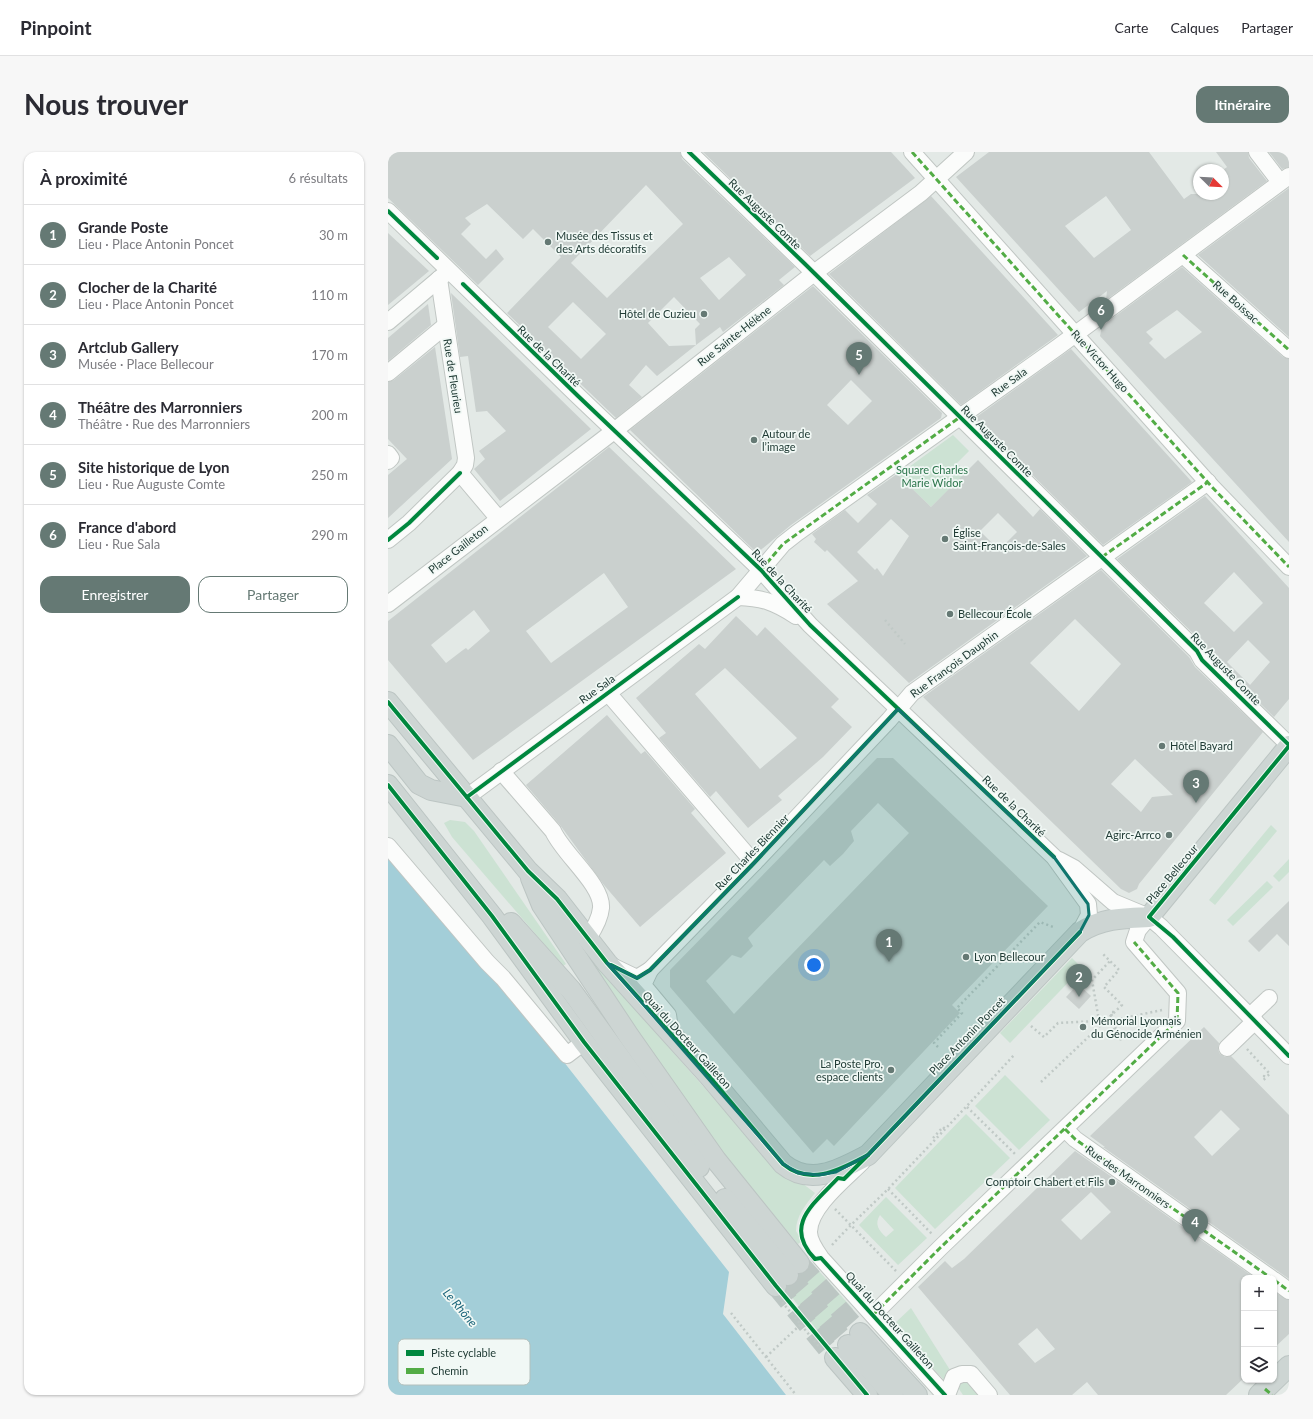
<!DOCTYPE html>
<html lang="fr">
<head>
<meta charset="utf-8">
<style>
	:root { --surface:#fff; --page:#f7f7f7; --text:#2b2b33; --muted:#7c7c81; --line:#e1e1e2; --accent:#657974 }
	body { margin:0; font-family:Lato,sans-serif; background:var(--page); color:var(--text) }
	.controls { position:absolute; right:12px; bottom:12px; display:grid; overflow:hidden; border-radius:8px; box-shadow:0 1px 3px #0004 }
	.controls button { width:36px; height:36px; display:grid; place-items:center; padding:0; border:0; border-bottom:1px solid var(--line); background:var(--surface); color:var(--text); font:20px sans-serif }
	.compass { position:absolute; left:805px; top:12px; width:36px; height:36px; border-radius:50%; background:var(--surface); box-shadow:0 1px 3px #0004; rotate:114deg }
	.you { position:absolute; left:426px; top:813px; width:14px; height:14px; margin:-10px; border:3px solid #fff; border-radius:50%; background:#1a73e8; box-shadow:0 0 0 6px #1a73e833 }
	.badge { display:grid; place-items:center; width:26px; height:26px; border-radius:50%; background:var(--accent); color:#fff; font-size:13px; font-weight:700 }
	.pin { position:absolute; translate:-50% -33px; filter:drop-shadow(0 1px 2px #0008) }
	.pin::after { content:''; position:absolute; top:21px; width:14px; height:12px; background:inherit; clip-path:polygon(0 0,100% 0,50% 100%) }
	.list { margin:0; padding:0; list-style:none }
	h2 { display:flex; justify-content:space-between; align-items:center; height:52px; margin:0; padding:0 16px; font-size:17px }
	h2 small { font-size:13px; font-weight:400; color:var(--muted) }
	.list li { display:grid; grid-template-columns:26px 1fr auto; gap:12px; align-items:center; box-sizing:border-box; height:60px; padding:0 16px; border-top:1px solid var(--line) }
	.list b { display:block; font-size:15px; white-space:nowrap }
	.list p { margin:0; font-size:13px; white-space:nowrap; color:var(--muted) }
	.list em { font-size:13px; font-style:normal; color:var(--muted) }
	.actions { display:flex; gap:8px; padding:12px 16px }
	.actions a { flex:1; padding:9px 0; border:1px solid var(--accent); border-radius:12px; text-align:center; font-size:14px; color:var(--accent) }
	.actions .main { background:var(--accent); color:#fff }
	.icon { flex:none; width:22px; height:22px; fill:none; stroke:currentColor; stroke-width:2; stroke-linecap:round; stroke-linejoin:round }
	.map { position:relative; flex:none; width:901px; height:1243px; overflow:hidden; border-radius:12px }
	header { display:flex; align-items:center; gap:24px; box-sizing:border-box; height:56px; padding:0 20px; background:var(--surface); border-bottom:1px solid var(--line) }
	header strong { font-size:19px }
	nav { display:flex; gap:22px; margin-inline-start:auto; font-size:14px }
	.intro { display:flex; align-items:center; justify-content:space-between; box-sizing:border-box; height:96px; padding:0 24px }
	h1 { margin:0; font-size:28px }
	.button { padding:10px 18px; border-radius:12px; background:var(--accent); color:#fff; font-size:14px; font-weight:700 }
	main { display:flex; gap:24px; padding:0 24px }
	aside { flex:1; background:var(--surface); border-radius:12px; box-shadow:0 1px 3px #0004 }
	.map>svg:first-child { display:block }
	.green { fill:#cce2d3; fill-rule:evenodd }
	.water { fill:#a3ced8 }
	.building { fill:#cad0ce; fill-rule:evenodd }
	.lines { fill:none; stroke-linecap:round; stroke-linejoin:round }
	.major-tunnel { stroke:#bcc6c3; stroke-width:20; stroke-dasharray:20 10; stroke-linecap:butt }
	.minor-casing { stroke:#c0c6c3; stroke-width:18 }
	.major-casing { stroke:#bcc5c3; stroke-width:22 }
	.path { stroke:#c0c9c6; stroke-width:2.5; stroke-dasharray:2 3; stroke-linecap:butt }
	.minor { stroke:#fbfcfb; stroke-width:16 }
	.major { stroke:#cdd5d3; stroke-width:20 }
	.quiet { stroke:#52ac45; stroke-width:3; stroke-dasharray:6 3; stroke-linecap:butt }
	.cycleway-casing { stroke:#f1f8f5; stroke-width:6 }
	.cycleway { stroke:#00873e; stroke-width:4 }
	.marked { fill:#0f766e; fill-opacity:0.2; stroke:#0f766e; stroke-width:3; stroke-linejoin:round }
	.poi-dot { fill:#657974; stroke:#f1f8f5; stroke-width:1.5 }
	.labels { text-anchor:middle; stroke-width:3.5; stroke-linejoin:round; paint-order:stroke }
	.street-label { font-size:11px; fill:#213c36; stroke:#f1f8f5 }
	.poi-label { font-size:11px; fill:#213c36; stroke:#f1f8f5; text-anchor:start }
	.park-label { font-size:11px; fill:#2a744a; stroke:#f1f8f5 }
	.water-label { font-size:12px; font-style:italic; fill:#1a6479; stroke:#f1f8f5 }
	.key { fill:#f1f8f5; stroke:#b3c0bc; stroke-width:1 }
	.key-label { font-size:11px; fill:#213c36 }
</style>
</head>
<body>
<header>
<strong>Pinpoint</strong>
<nav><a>Carte</a><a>Calques</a><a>Partager</a></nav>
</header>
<div class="intro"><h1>Nous trouver</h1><a class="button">Itinéraire</a></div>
<main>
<aside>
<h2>À proximité<small>6 résultats</small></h2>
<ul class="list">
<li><span class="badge">1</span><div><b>Grande Poste</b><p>Lieu · Place Antonin Poncet</p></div><em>30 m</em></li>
<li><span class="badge">2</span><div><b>Clocher de la Charité</b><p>Lieu · Place Antonin Poncet</p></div><em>110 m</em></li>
<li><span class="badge">3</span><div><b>Artclub Gallery</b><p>Musée · Place Bellecour</p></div><em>170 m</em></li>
<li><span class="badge">4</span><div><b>Théâtre des Marronniers</b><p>Théâtre · Rue des Marronniers</p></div><em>200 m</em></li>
<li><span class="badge">5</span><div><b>Site historique de Lyon</b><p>Lieu · Rue Auguste Comte</p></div><em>250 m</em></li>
<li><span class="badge">6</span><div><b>France d'abord</b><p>Lieu · Rue Sala</p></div><em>290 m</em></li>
</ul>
<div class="actions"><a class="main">Enregistrer</a><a>Partager</a></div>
</aside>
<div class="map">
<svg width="901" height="1243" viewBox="0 0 901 1243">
	<rect width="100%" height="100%" fill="#e3e9e6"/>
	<!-- green -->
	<g class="green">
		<polygon points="565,283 581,299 569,311 579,320 543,355 510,323"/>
		<polygon points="62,668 77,670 86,679 178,812 175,814 64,685 56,671"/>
		<polygon points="883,673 889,679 827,753 821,748"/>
		<polygon points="901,707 901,720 891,730 885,724"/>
		<polygon points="879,729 885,735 845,774 839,768"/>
		<path d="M194,797L390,1019L410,1028L427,1041C418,1052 408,1064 408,1079L414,1089L410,1092L317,979L194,799Z"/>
		<polygon points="684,806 694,816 622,891 612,881"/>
		<polygon points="617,923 662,968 631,998 587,954"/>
		<polygon points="578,962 622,1006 547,1077 507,1036"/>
		<path d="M498,1045L539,1086L510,1113L471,1073ZM492,1063L506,1078L498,1085C491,1079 486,1072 492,1063Z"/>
		<polygon points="429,1117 465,1157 435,1186 403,1144"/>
		<polygon points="523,1156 562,1218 557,1229 505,1173"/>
		<polygon points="576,1226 595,1243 575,1243 569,1234"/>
	</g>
	<!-- water -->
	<polygon class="water" points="0,705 102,825 113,830 341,1120 335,1162 398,1243 0,1243"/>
	<!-- building -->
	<g class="building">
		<path d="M6,0H292L294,7L407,115L391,128L396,133L335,180L332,175L308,193L307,177L312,172L286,145L260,171L281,194L308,193L269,224L258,213L241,233L254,245L228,266L119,161L173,105L145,77L135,87L99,52L77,66L83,72L73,82L98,107L108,97L116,107L90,133L0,46V6ZM258,33L295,72L219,146L183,111ZM341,105L358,123L331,148L312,126ZM185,150L218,182L193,207L160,175Z"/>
		<polygon points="315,0 503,0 527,26 422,104"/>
		<path d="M601,0H761L796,47L803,42H835V18L839,15L828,0H860L861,6L879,29L718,148L719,139L691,160L568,25ZM718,44L743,78L706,106L677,74Z"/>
		<polygon points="881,0 901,0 901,15 894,17"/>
		<polygon points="901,36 901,185 810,103"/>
		<polygon points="543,44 670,183 573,253 441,122"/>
		<polygon points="0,81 41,119 0,153"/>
		<path d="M794,115L895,205L901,207V390L712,184L714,174ZM789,158L814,180L777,207L761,191L765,187L758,180Z"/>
		<path d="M425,134L554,261L553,266L403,373L369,401L242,278ZM463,228L484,249L460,273L439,253Z"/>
		<polygon points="63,141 203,277 112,349 86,317 97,307 91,299 118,279 99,259 88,260 80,204 72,205"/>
		<polygon points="40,152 43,173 0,209 0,186"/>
		<polygon points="47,195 64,307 0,366 0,323 19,307 0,287 0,230 6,228"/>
		<polygon points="683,197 804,330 715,393 587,266"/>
		<path d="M221,295L348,417L85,608L0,508V469ZM216,421L240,455L163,511L138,479ZM86,458L102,479L80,498L78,496L75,498L58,511L43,493Z"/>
		<path d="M590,308L645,365L652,357L699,404L521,531L439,452L470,429L439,398L437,400L426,390L428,387L424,382L457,358L470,371L489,352L479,343L509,322L543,355ZM610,361L629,380L611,398L592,379ZM503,367L521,384L495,424L489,416L487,418L469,400Z"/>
		<path d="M817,344L901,436V547L886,565L822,502L816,492L729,407ZM846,420L875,451L846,480L816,451ZM860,488L882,510L862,533L839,510Z"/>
		<path d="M713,418L801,505L807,515L875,580L751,732L749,737L741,741L733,737L535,545ZM687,467L733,512L691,559L642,511ZM747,607L785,643L764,645L753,660L723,632Z"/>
		<path d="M348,464L369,484L377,475L451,547L443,555L464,575L435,605L390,644L394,648L360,676L328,639L322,645L271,586L278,581L248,546L311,492L317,497ZM337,516L409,586L372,617L307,542Z"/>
		<polygon points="219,563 253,602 257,599 307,657 303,661 338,701 252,775 216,733 172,673 138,633"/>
		<path d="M489,606H505L660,754L564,853L572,861L446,994L439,987L425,1001L282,835V818ZM490,651L521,681L346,862L318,829L344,803L353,806L365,794L360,786L436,708L442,714L455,702L466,689L463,679Z"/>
		<polygon points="901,749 901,794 889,782 871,800 860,789"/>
		<polygon points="690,832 703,844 691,857 678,845"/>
		<path d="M816,875L831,891L830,898L832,902L837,905L843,904L901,963V1127L715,995H717L702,984ZM833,958L852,977L824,1004L806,985Z"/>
		<path d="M687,999L867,1126H856V1226L838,1243H710L699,1230L684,1243H622L530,1135L557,1109L564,1116L576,1107ZM703,1040L723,1060L693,1088L673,1068ZM649,1176L667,1197L647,1211L630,1192Z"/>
		<polygon points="886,1140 901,1148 901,1182 886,1196"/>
	</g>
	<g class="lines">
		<!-- major-tunnel -->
		<g class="major-tunnel">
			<polyline points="411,1111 472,1181"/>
			<polyline points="400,1123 460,1193"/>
			<polyline points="388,1134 447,1206"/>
		</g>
		<defs>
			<g id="minor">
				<polyline points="301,0 417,112 809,499 814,508 901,593"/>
				<polyline points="524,0 823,334 901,415"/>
				<polyline points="869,0 892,30"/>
				<polyline points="0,59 190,244 373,418 422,473 666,705 700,752 701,763 692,780"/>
				<polyline points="795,103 901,198"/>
				<polyline points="0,170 57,122"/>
				<polyline points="0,221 57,174"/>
				<polyline points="0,302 3,306 0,309"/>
				<polyline points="72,321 110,366"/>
				<polyline points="0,388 21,371 72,321 77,313 78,306 51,127"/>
				<path d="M350,445C375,446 387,450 408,464"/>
				<polyline points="0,452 226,279 426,121 533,41 578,0"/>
				<polyline points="220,541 366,711"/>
				<path d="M113,619L165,679C175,702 215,733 213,756C212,767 206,777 200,786"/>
				<polyline points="79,645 350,445 395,392 409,381 670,195 901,24"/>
				<polyline points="0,694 99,810 115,826 179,903 196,890"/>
				<polyline points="671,708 686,716 725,750 761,765 773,775 901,904"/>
				<polyline points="224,814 249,826 262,818 366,711 501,568 524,541 820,330"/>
				<polyline points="262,818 255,833 280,863 283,884"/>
				<polyline points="862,864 881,846"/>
				<polyline points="839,896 867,869"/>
				<polyline points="677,977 687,987 883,1126"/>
				<path d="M474,1010C457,1027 421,1055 421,1080C421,1088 428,1099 433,1106L557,1243"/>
				<polyline points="886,1128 901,1139"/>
				<polyline points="485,1163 552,1096 789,869 790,841 746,790 750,778 761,765"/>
				<polyline points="559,1243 566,1225 574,1222 583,1222 601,1243"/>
			</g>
			<g id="major">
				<path d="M0,550L140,719L169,747L219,811L321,924L395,1012C423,1035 453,1017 480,1003L692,780C715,766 735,766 761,765L901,594"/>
				<polyline points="0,593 31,632 43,638 79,645"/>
				<polyline points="0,633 104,764 196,890 388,1134"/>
				<polyline points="143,726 154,753 241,884 328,1008 411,1111"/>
				<polyline points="123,771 183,838 311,1015"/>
				<polyline points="337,1047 400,1123"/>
				<polyline points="472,1181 529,1243"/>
				<polyline points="460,1193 505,1243"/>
				<polyline points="447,1206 479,1243"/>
				<polyline points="871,1243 901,1214"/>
			</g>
		</defs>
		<!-- minor casing -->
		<use href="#minor" class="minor-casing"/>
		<!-- major casing -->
		<use href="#major" class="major-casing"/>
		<!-- path -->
		<g class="path">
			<polyline points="497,468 517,492"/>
			<polyline points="726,860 723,860 726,876 729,876"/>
			<polyline points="711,869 704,828 722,809"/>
			<polyline points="643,874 656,885 670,871 727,868 774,858"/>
			<polyline points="726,876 729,888 751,883"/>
			<polyline points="550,895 546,891 574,861 569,856 652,770 665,775"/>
			<polyline points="859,897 882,922 878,925 876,924 878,926 874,929"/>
			<polyline points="653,930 734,853 716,835 731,818 714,801"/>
			<polyline points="579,955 627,1002"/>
			<polyline points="545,986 555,975 557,977"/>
			<polyline points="500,1037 544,1082"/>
			<polyline points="447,1057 508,1119"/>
			<path d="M444,1093C462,1073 482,1055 502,1035C544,991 585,948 626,903"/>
			<polyline points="394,1150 433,1197"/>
			<polyline points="343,1161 408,1243"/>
			<polyline points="378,1205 412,1173"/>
		</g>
		<!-- minor -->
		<use href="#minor" class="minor"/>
		<!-- major -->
		<use href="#major" class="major"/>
		<!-- quiet -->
		<g class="quiet">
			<polyline points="524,0 823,334 901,415"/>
			<polyline points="795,103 901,198"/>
			<polyline points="714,405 820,330"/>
			<polyline points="373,418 395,392 572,265"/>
			<polyline points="677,977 687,987 883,1126"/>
			<polyline points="886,1128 901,1139"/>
			<polyline points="485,1163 552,1096 789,869 790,841 746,790"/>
			<polyline points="877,1237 884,1243"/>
		</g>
		<defs>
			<g id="cycleway">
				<polyline points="301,0 417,112 809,499 814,508 901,593"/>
				<polyline points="0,59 49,106"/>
				<polyline points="75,132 190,244 373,418 422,473 666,705"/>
				<polyline points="0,388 21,371 72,321"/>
				<path d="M0,550L140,719L169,747L219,811L321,924L395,1012C423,1035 453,1017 480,1003"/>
				<polyline points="901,594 761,765 785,785 901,904"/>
				<polyline points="0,633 104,764 196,890 388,1134 479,1243"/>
				<polyline points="79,645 350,445"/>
				<polyline points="223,813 249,826 262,818 366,711 510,557"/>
				<path d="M557,1243L433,1106L427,1107C394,1073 427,1051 450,1026L456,1027L480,1003L692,780"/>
			</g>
		</defs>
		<!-- cycleway casing -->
		<use href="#cycleway" class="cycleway-casing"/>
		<!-- cycleway -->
		<use href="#cycleway" class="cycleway"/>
	</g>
	<!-- marked area -->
	<path class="marked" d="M510,557L666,705L700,752L701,763L692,780L480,1003L448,1020L431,1023L410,1021L395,1012L219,811L249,826L262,818L366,711Z"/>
	<!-- markers -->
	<g class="poi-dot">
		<circle cx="160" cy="90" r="4"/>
		<circle cx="316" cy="162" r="4"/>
		<circle cx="366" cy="288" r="4"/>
		<circle cx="557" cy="387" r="4"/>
		<circle cx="562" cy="462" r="4"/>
		<circle cx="774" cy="594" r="4"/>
		<circle cx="781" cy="683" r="4"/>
		<circle cx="578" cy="805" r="4"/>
		<circle cx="695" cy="875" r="4"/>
		<circle cx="503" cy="918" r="4"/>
		<circle cx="724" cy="1030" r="4"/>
	</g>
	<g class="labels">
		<!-- street labels -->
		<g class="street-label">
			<text transform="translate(377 62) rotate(44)" y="4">Rue Auguste Comte</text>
			<text transform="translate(848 150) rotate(42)" y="4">Rue Boissac</text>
			<text transform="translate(346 184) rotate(-38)" y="4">Rue Sainte-Hélène</text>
			<text transform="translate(161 204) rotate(44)" y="4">Rue de la Charité</text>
			<text transform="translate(712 209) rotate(48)" y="4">Rue Victor Hugo</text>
			<text transform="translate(65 224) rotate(81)" y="4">Rue de Fleurieu</text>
			<text transform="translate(621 230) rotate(-36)" y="4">Rue Sala</text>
			<text transform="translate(609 289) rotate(45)" y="4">Rue Auguste Comte</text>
			<text transform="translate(70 397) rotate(-38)" y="4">Place Gailleton</text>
			<text transform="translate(394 429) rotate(47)" y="4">Rue de la Charité</text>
			<text transform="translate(566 512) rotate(-36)" y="4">Rue François Dauphin</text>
			<text transform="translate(838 517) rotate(46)" y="4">Rue Auguste Comte</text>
			<text transform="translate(209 537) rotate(-36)" y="4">Rue Sala</text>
			<text transform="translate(626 654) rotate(44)" y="4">Rue de la Charité</text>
			<text transform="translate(364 700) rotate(-46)" y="4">Rue Charles Biennier</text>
			<text transform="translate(784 722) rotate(-50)" y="4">Place Bellecour</text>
			<text transform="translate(579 884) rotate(-46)" y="4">Place Antonin Poncet</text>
			<text transform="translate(299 888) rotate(48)" y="4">Quai du Docteur Gailleton</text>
			<text transform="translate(740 1025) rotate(35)" y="4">Rue des Marronniers</text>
			<text transform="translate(502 1168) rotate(48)" y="4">Quai du Docteur Gailleton</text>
		</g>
		<!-- poi labels -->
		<g class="poi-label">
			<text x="168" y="88">Musée des Tissus et<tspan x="168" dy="13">des Arts décoratifs</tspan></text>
			<text x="308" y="166" text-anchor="end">Hôtel de Cuzieu</text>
			<text x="374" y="286">Autour de<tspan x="374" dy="13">l’image</tspan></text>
			<text x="565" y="385">Église<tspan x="565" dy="13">Saint-François-de-Sales</tspan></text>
			<text x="570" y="466">Bellecour École</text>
			<text x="782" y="598">Hôtel Bayard</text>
			<text x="773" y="687" text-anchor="end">Agirc-Arrco</text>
			<text x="586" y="809">Lyon Bellecour</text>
			<text x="703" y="873">Mémorial Lyonnais<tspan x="703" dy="13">du Génocide Arménien</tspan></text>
			<text x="495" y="916" text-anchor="end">La Poste Pro,<tspan x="495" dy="13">espace clients</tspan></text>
			<text x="716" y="1034" text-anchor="end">Comptoir Chabert et Fils</text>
		</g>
		<!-- park labels -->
		<g class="park-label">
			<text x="544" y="322">Square Charles<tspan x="544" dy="13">Marie Widor</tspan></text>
		</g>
		<!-- water labels -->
		<g class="water-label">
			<text transform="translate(72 1156) rotate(50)" y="4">Le Rhône</text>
		</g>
	</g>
	<!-- legend -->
	<rect x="10" y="1187" width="132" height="46" rx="6" class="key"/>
	<rect x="18" y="1198" width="18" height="6" fill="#00873e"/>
	<rect x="18" y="1216" width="18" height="6" fill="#52ac45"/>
	<g class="key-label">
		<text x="43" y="1205">Piste cyclable</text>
		<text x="43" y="1223">Chemin</text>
	</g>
</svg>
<div class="controls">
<button>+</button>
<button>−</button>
<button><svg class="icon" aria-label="layers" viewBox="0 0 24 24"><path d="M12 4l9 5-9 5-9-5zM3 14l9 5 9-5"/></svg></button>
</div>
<svg class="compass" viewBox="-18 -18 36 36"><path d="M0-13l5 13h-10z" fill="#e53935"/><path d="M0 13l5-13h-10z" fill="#7c7c81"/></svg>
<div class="you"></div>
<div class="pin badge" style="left:501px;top:810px">1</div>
<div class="pin badge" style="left:691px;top:845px">2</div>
<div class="pin badge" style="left:808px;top:651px">3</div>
<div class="pin badge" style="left:807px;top:1090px">4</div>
<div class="pin badge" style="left:471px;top:223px">5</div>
<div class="pin badge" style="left:713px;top:178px">6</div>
</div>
</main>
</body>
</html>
